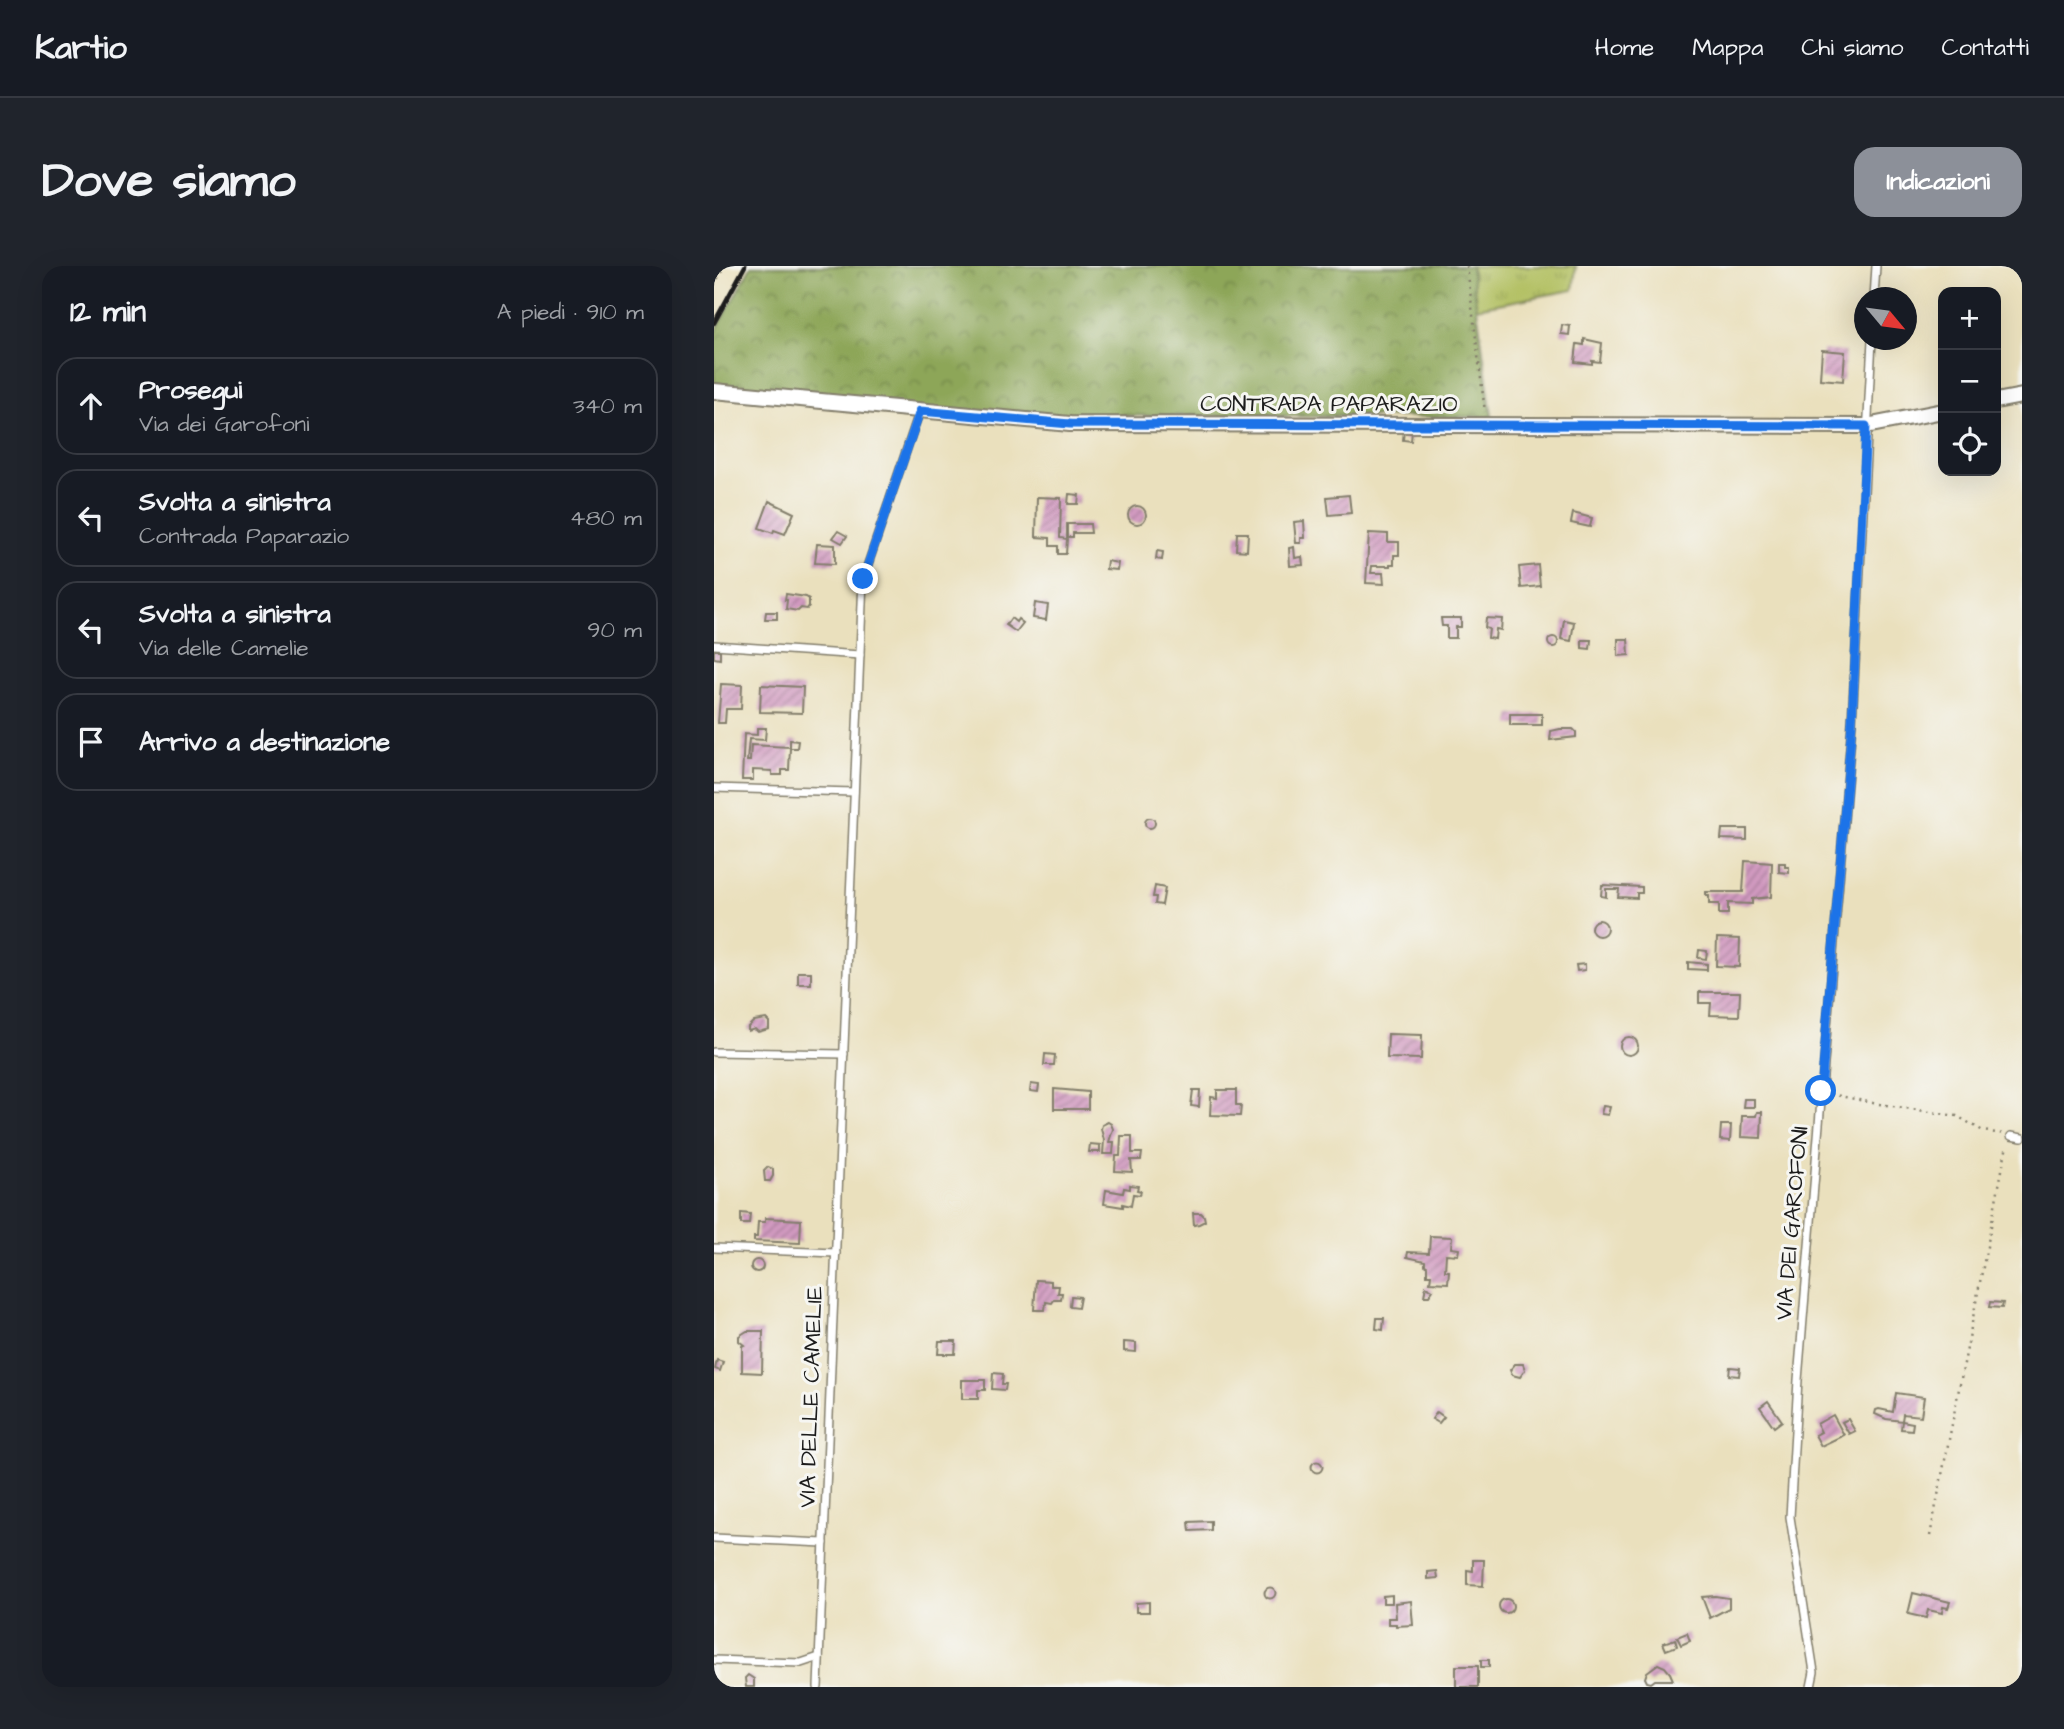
<!DOCTYPE html>
<html lang="it">
<head>
<meta charset="utf-8">
<style>
	:root { --surface:#171b24; --page:#20242c; --text:#f1f3f6; --muted:#9ea1a6; --line:#363941; --accent:#8c9099 }
	body { margin:0; font-family:"Architects Daughter",sans-serif; background:var(--page); color:var(--text) }
	.controls { position:absolute; right:21px; top:21px; display:grid; overflow:hidden; border-radius:14px; box-shadow:0 7px 28px #0002 }
	.controls button { width:63px; height:63px; display:grid; place-items:center; padding:0; border:0; border-bottom:2px solid var(--line); background:var(--surface); color:var(--text); font:35px sans-serif }
	.compass { position:absolute; left:1140px; top:21px; width:63px; height:63px; border-radius:50%; background:var(--surface); box-shadow:0 7px 28px #0002; rotate:119deg }
	.stop { position:absolute; width:21px; height:21px; margin:-16px; border:5px solid #1a73e8; border-radius:50%; background:#fff }
	.stop.end { background:#1a73e8; border-color:#fff; box-shadow:0 2px 7px #0008 }
	.list { margin:0; padding:0; list-style:none }
	h2 { display:flex; justify-content:space-between; align-items:center; height:91px; margin:0; padding:0 28px; font-size:30px }
	h2 small { font-size:23px; font-weight:400; color:var(--muted) }
	.list li { display:grid; grid-template-columns:46px 1fr auto; gap:21px; align-items:center; box-sizing:border-box; height:98px; margin:0 14px 14px; padding:0 14px; border:2px solid var(--line); border-radius:21px }
	.list b { display:block; font-size:26px; white-space:nowrap }
	.list p { margin:0; font-size:23px; white-space:nowrap; color:var(--muted) }
	.list em { font-size:23px; font-style:normal; color:var(--muted) }
	.icon { flex:none; width:38px; height:38px; fill:none; stroke:currentColor; stroke-width:2; stroke-linecap:round; stroke-linejoin:round }
	.map { position:relative; flex:none; width:1308px; height:1421px; overflow:hidden; border-radius:21px }
	header { display:flex; align-items:center; gap:42px; box-sizing:border-box; height:98px; padding:0 35px; background:var(--surface); border-bottom:2px solid var(--line) }
	header strong { font-size:33px }
	nav { display:flex; gap:38px; margin-inline-start:auto; font-size:24px }
	.intro { display:flex; align-items:center; justify-content:space-between; box-sizing:border-box; height:168px; padding:0 42px }
	h1 { margin:0; font-size:49px }
	.button { padding:18px 32px; border-radius:21px; background:var(--accent); color:#fff; font-size:24px; font-weight:700 }
	main { display:flex; gap:42px; padding:0 42px }
	aside { flex:1; background:var(--surface); border-radius:21px; box-shadow:0 7px 28px #0002 }
	.map>svg:first-child { display:block }
	.grass { fill:url(#grass-tufts); stroke:#676e3f; stroke-width:2 }
	.forest { fill:url(#forest-crowns); stroke:#54613a; stroke-width:2 }
	.building { fill:url(#building-hatch) }
	.lines { fill:none; stroke-linecap:round; stroke-linejoin:round }
	.lane-casing { stroke:#837e6c; stroke-width:10 }
	.street-casing { stroke:#837e6c; stroke-width:18 }
	.path { stroke:#837e6c; stroke-width:2.5; stroke-dasharray:2 5; stroke-linecap:butt }
	.lane { stroke:#fff; stroke-width:7 }
	.street { stroke:#fff; stroke-width:14 }
	.rail { stroke:#1c1c1c; stroke-width:4.5 }
	.route { stroke:#1a73e8; stroke-width:9 }
	.labels { text-anchor:middle; stroke-width:6; stroke-linejoin:round; paint-order:stroke }
	.street-label { font-size:23px; fill:#1c1c1c; stroke:#f6f6f2 }
</style>
</head>
<body>
<header>
<strong>Kartio</strong>
<nav><a>Home</a><a>Mappa</a><a>Chi siamo</a><a>Contatti</a></nav>
</header>
<div class="intro"><h1>Dove siamo</h1><a class="button">Indicazioni</a></div>
<main>
<aside>
<h2>12 min<small>A piedi · 910 m</small></h2>
<ul class="list">
<li><svg class="icon" aria-label="ahead" viewBox="0 0 24 24"><path d="M12 20V5M6 11l6-6 6 6"/></svg><div><b>Prosegui</b><p>Via dei Garofoni</p></div><em>340 m</em></li>
<li><svg class="icon" aria-label="left" viewBox="0 0 24 24"><path d="M17 20v-9H6M10 6l-5 5 5 5"/></svg><div><b>Svolta a sinistra</b><p>Contrada Paparazio</p></div><em>480 m</em></li>
<li><svg class="icon" aria-label="left" viewBox="0 0 24 24"><path d="M17 20v-9H6M10 6l-5 5 5 5"/></svg><div><b>Svolta a sinistra</b><p>Via delle Camelie</p></div><em>90 m</em></li>
<li><svg class="icon" aria-label="arrive" viewBox="0 0 24 24"><path d="M6 21V4h12l-3 4 3 4H6"/></svg><div><b>Arrivo a destinazione</b></div></li>
</ul>
</aside>
<div class="map">
<svg width="1308" height="1421" viewBox="0 0 1308 1421">
	<defs>
		<pattern id="grass-tufts" width="24" height="20" patternUnits="userSpaceOnUse" patternTransform="scale(1.75)"><rect width="24" height="20" fill="#b2c062"/><path d="M3 7l-1-3M5 7V3M7 7l1-3M15 17l-1-3M17 17v-4M19 17l1-3" fill="none" stroke="#98a454"/></pattern>
		<pattern id="forest-crowns" width="20" height="18" patternUnits="userSpaceOnUse" patternTransform="scale(1.75)"><rect width="20" height="18" fill="#8da658"/><path d="M2 6a3 3 0 1 1 6 0M12 15a3 3 0 1 1 6 0" fill="none" stroke="#728648"/></pattern>
		<pattern id="building-hatch" width="6" height="6" patternUnits="userSpaceOnUse" patternTransform="scale(1.75)"><rect width="6" height="6" fill="#d19ac0"/><path d="M-1 1l2-2M0 6l6-6M5 7l2-2" fill="none" stroke="#a97d9b"/></pattern>
	</defs>
	<rect width="100%" height="100%" fill="#f6f6f2"/>
	<filter id="ink" filterUnits="userSpaceOnUse"><feTurbulence type="fractalNoise" baseFrequency=".0143" numOctaves="2"/><feDisplacementMap in="SourceGraphic" scale="14" xChannelSelector="R" yChannelSelector="G"/><feConvolveMatrix kernelMatrix="1 2 1 2 8 2 1 2 1" color-interpolation-filters="sRGB"/></filter>
	<filter id="wash" filterUnits="userSpaceOnUse"><feTurbulence type="fractalNoise" baseFrequency=".00686" numOctaves="4" result="noise"/><feDisplacementMap in="SourceGraphic" scale="28" xChannelSelector="R" yChannelSelector="G"/><feGaussianBlur stdDeviation="1.57" result="paint"/><feColorMatrix in="noise" values="0 0 0 0 0 0 0 0 0 0 0 0 0 0 0 0 0 1.4 0 .05"/><feComposite in="paint" operator="in"/></filter>
	<g filter="url(#wash)">
		<rect width="100%" height="100%" fill="#eae0bd"/>
		<!-- grass -->
		<polygon class="grass" points="757,0 862,0 859,24 762,42"/>
		<!-- forest -->
		<polygon class="forest" points="37,0 518,0 523,3 526,0 757,0 778,151 258,149 0,118 0,68"/>
		<g id="blocks">
			<!-- building -->
			<g class="building">
				<polygon points="848,59 856,60 855,69 847,68"/>
				<polygon points="870,73 888,77 886,96 878,95 878,98 861,96 863,78 870,79"/>
				<polygon points="1108,84 1131,86 1129,115 1106,113"/>
				<polygon points="690,164 698,165 697,175 689,174"/>
				<polygon points="355,228 365,229 364,238 354,238"/>
				<polygon points="635,229 637,247 615,249 613,231"/>
				<polygon points="323,231 347,232 346,272 353,273 352,288 344,288 344,280 336,280 336,272 322,271"/>
				<polygon points="55,235 80,247 71,268 60,264 59,267 45,262"/>
				<circle cx="423" cy="249" r="9"/>
				<polygon points="859,247 878,252 876,261 857,257"/>
				<polygon points="590,255 591,272 587,272 587,277 582,277 580,256"/>
				<polygon points="353,258 376,258 377,267 359,267 359,271 353,271"/>
				<polygon points="124,265 133,270 128,277 119,272"/>
				<polygon points="523,267 534,267 533,285 522,284"/>
				<polygon points="655,267 674,268 674,276 685,276 685,289 680,289 680,298 676,298 676,300 658,300 657,307 669,307 670,318 652,317"/>
				<polygon points="103,278 121,279 121,298 101,297"/>
				<polygon points="580,281 581,292 588,291 589,299 576,300 575,282"/>
				<polygon points="443,285 449,286 448,294 442,293"/>
				<polygon points="393,295 404,297 403,304 392,303"/>
				<polygon points="824,299 826,320 807,322 805,301"/>
				<polygon points="72,328 92,331 95,333 95,340 93,343 87,342 84,345 72,343 73,334 71,334"/>
				<polygon points="321,337 334,339 332,354 319,352"/>
				<polygon points="52,346 63,346 63,353 51,353"/>
				<polygon points="297,352 302,356 304,353 309,357 302,366 292,359"/>
				<polygon points="727,352 747,352 747,361 742,361 742,372 733,372 733,360 728,360"/>
				<polygon points="772,352 788,353 787,364 782,363 781,373 774,372 775,363 771,362"/>
				<polygon points="850,354 860,356 857,375 847,373"/>
				<circle cx="839" cy="376" r="5"/>
				<polygon points="904,373 914,373 915,389 904,390"/>
				<polygon points="868,374 877,374 876,383 868,382"/>
				<polygon points="0,384 6,384 6,393 0,392"/>
				<polygon points="7,418 28,419 27,443 12,443 11,457 4,457"/>
				<polygon points="47,419 89,421 88,447 46,446"/>
				<rect x="796" y="448" width="32" height="11"/>
				<polygon points="43,462 52,462 51,474 35,473 33,495 36,495 37,479 76,481 76,474 84,475 83,482 76,482 75,504 68,504 68,509 58,509 58,505 39,504 39,514 28,514 30,468 43,469"/>
				<polygon points="846,463 859,463 862,466 862,471 836,474 837,465"/>
				<circle cx="436" cy="557" r="5"/>
				<polygon points="1008,563 1033,563 1033,574 1007,573"/>
				<polygon points="1031,595 1058,597 1057,631 1038,633 1038,638 1014,637 1014,648 1005,648 1005,638 995,638 995,630 992,630 992,626 1029,626"/>
				<polygon points="1065,597 1071,597 1071,601 1075,601 1075,607 1065,606"/>
				<polygon points="888,619 928,621 928,627 923,627 923,632 904,631 905,623 892,623 892,631 887,630"/>
				<polygon points="441,620 451,622 448,639 441,638 442,631 439,631"/>
				<circle cx="885" cy="662" r="8"/>
				<polygon points="1003,672 1026,673 1025,701 1002,700"/>
				<polygon points="985,684 993,685 992,693 984,692"/>
				<polygon points="974,696 993,698 993,704 974,703"/>
				<polygon points="871,698 871,704 863,705 862,699"/>
				<rect x="84" y="706" width="13" height="12"/>
				<polygon points="985,726 1026,726 1025,750 996,749 997,737 985,737"/>
				<polygon points="52,753 55,756 55,763 44,766 41,763 34,765 34,761 40,755"/>
				<polygon points="674,768 708,769 707,793 673,792"/>
				<circle cx="915" cy="780" r="9"/>
				<polygon points="331,788 341,789 340,799 330,799"/>
				<polygon points="317,818 325,819 324,826 316,825"/>
				<polygon points="340,823 374,826 374,843 340,843"/>
				<polygon points="479,824 486,824 485,841 477,840"/>
				<polygon points="503,824 522,824 522,839 527,839 526,850 496,849 497,831 503,832"/>
				<polygon points="1030,833 1040,833 1040,841 1029,841"/>
				<polygon points="889,840 896,841 894,849 887,848"/>
				<polygon points="1043,846 1048,846 1047,872 1027,871 1028,850 1042,850"/>
				<polygon points="394,856 397,858 399,863 395,876 400,876 399,888 389,888 390,874 387,863 388,859"/>
				<polygon points="1007,859 1017,859 1016,875 1006,874"/>
				<polygon points="407,870 418,870 418,887 428,887 427,894 417,894 418,906 401,905 402,890 406,890"/>
				<polygon points="376,878 386,879 386,886 375,886"/>
				<polygon points="54,901 59,903 59,910 56,915 51,915 50,905"/>
				<polygon points="416,919 424,920 423,924 427,925 426,929 419,928 417,940 409,938 409,941 390,938 392,924 409,927 410,922 416,923"/>
				<polygon points="27,947 36,948 35,958 27,958"/>
				<polygon points="479,947 487,947 490,950 491,955 485,958 480,959"/>
				<polygon points="51,952 87,954 86,977 40,975 40,971 43,971 44,956 51,956"/>
				<polygon points="716,970 738,971 737,982 745,983 744,989 732,988 731,1005 735,1005 734,1017 716,1016 717,1009 713,1009 713,1000 711,999 711,995 693,991 694,986 715,987"/>
				<circle cx="43" cy="1000" r="6"/>
				<polygon points="322,1014 337,1015 337,1020 345,1020 344,1027 348,1027 347,1034 340,1034 338,1037 332,1036 331,1044 320,1044"/>
				<polygon points="712,1020 719,1024 715,1030 710,1030"/>
				<polygon points="357,1030 366,1031 364,1042 356,1041"/>
				<polygon points="1276,1036 1289,1037 1288,1042 1275,1041"/>
				<polygon points="663,1052 670,1052 669,1064 662,1063"/>
				<polygon points="33,1065 49,1065 48,1107 28,1106 28,1080 30,1079 25,1075 25,1070"/>
				<polygon points="225,1075 242,1075 241,1088 224,1088"/>
				<polygon points="410,1076 422,1077 422,1086 410,1085"/>
				<polygon points="3,1094 9,1096 6,1105 1,1103"/>
				<polygon points="801,1098 809,1098 811,1104 806,1111 798,1109 796,1104"/>
				<polygon points="1016,1101 1026,1102 1025,1110 1015,1109"/>
				<polygon points="279,1107 289,1108 288,1118 292,1118 291,1124 278,1123"/>
				<polygon points="248,1114 271,1114 271,1124 264,1124 264,1133 248,1133"/>
				<polygon points="1182,1127 1210,1131 1207,1150 1189,1148 1188,1155 1172,1153 1161,1148 1162,1144 1165,1143 1179,1146"/>
				<polygon points="1054,1135 1068,1155 1060,1161 1046,1141"/>
				<polygon points="723,1146 730,1151 725,1157 718,1153"/>
				<polygon points="1119,1149 1130,1169 1107,1180 1101,1169 1107,1166 1103,1158"/>
				<polygon points="1134,1153 1141,1165 1135,1168 1128,1156"/>
				<polygon points="1188,1155 1199,1157 1198,1164 1187,1163"/>
				<circle cx="603" cy="1201" r="5.5"/>
				<polygon points="497,1255 497,1264 476,1265 475,1256"/>
				<polygon points="759,1294 770,1294 769,1320 753,1319 753,1304 759,1305"/>
				<polygon points="723,1305 724,1312 714,1313 714,1306"/>
				<circle cx="556" cy="1327" r="5.5"/>
				<polygon points="1199,1327 1236,1336 1234,1342 1229,1341 1228,1347 1214,1344 1212,1352 1194,1348"/>
				<polygon points="678,1329 678,1337 669,1337 669,1330"/>
				<polygon points="1001,1330 1015,1332 1015,1342 996,1352 988,1331"/>
				<circle cx="792" cy="1340" r="7"/>
				<polygon points="697,1335 699,1359 682,1360 682,1358 674,1358 674,1352 682,1352 681,1337"/>
				<polygon points="435,1336 435,1346 422,1346 422,1337"/>
				<polygon points="973,1367 976,1375 967,1379 963,1371"/>
				<polygon points="961,1373 963,1380 952,1384 949,1377"/>
				<rect x="767" y="1394" width="8" height="7"/>
				<polygon points="944,1398 951,1401 956,1407 959,1414 941,1414 937,1417 933,1416 931,1412 933,1406"/>
				<rect x="742" y="1400" width="22" height="21"/>
				<polygon points="34,1409 40,1413 40,1421 32,1421 31,1412"/>
			</g>
		</g>
	</g>
	<g filter="url(#ink)">
		<use href="#blocks" fill-opacity="0" stroke="#837e6c" stroke-width="2"/>
		<g class="lines">
			<defs>
				<g id="lane">
					<polyline points="1160,32 1162,0"/>
					<polyline points="0,379 146,389"/>
					<polyline points="0,522 140,526"/>
					<polyline points="0,786 130,788"/>
					<polyline points="1297,870 1308,872"/>
					<polyline points="0,982 122,987"/>
					<polyline points="0,1272 110,1277"/>
					<polyline points="0,1394 87,1397 105,1391"/>
					<polyline points="104,1421 149,313 206,144"/>
					<polyline points="1097,1421 1100,1406 1076,1251 1084,1114 1138,457 1158,74"/>
				</g>
				<g id="street">
					<polyline points="0,125 356,158 1152,160 1229,145"/>
					<polyline points="1282,135 1308,130"/>
				</g>
			</defs>
			<!-- lane casing -->
			<use href="#lane" class="lane-casing"/>
			<!-- street casing -->
			<use href="#street" class="street-casing"/>
			<!-- path -->
			<g class="path">
				<polyline points="753,0 771,146"/>
				<polyline points="0,19 11,0"/>
				<polyline points="1117,828 1159,837 1243,850 1269,865 1289,868"/>
				<polyline points="1216,1270 1293,879"/>
			</g>
			<!-- lane -->
			<use href="#lane" class="lane"/>
			<!-- street -->
			<use href="#street" class="street"/>
			<!-- rail -->
			<polyline class="rail" points="0,57 31,0"/>
		</g>
	</g>
	<g class="lines" filter="url(#ink)">
		<!-- route -->
		<polyline class="route" points="149,313 206,145 356,158 1152,160 1138,457 1107,825"/>
	</g>
	<g class="labels">
		<!-- street labels -->
		<g class="street-label">
			<text x="615" y="145">CONTRADA PAPARAZIO</text>
			<text transform="translate(1077 957) rotate(-85)" y="8">VIA DEI GAROFONI</text>
			<text transform="translate(96 1131) rotate(-88)" y="8">VIA DELLE CAMELIE</text>
		</g>
	</g>
</svg>
<div class="controls">
<button>+</button>
<button>−</button>
<button><svg class="icon" aria-label="locate" viewBox="0 0 24 24"><circle cx="12" cy="12" r="6"/><path d="M12 2v4M12 18v4M2 12h4M18 12h4"/></svg></button>
</div>
<svg class="compass" viewBox="-18 -18 36 36"><path d="M0-13l5 13h-10z" fill="#e53935"/><path d="M0 13l5-13h-10z" fill="#9ea1a6"/></svg>
<div class="stop" style="left:1107px;top:825px"></div>
<div class="stop end" style="left:149px;top:313px"></div>
</div>
</main>
</body>
</html>
